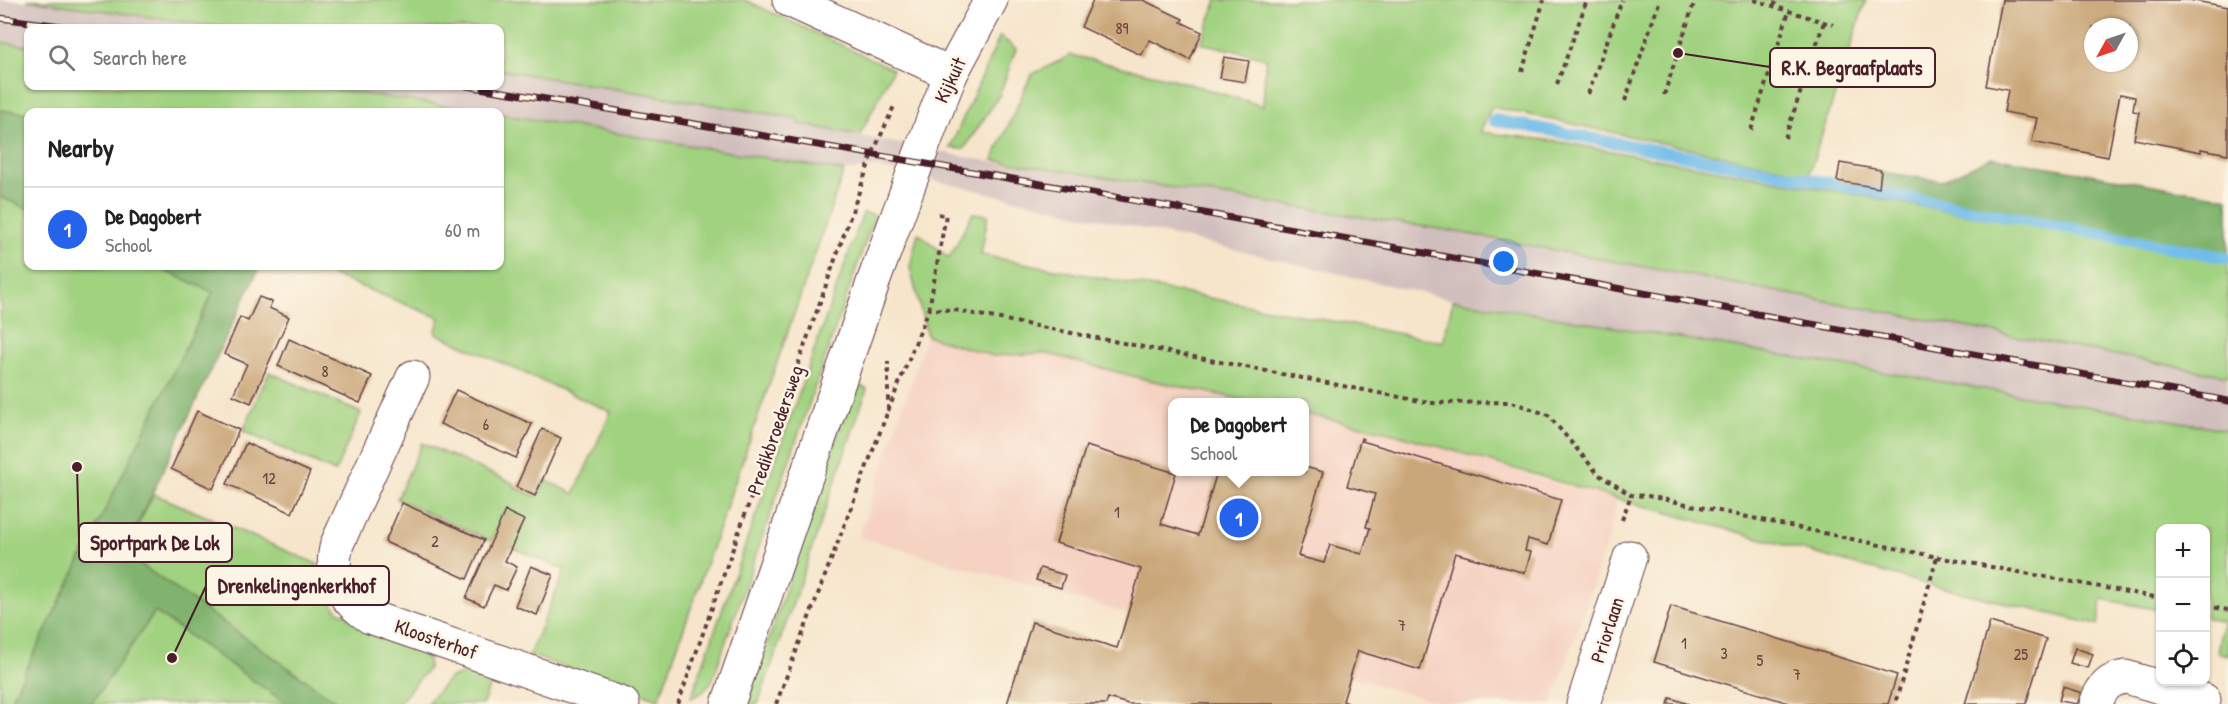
<!DOCTYPE html>
<html lang="en">
<head>
<meta charset="utf-8">
<style>
	:root { --surface:#fff; --page:#f6f6f6; --text:#222; --muted:#767676; --line:#e0e0e0; --accent:#2563eb }
	body { margin:0; font-family:"Patrick Hand",sans-serif; background:var(--page); color:var(--text) }
	.controls { position:absolute; right:18px; bottom:18px; display:grid; overflow:hidden; border-radius:12px; box-shadow:0 2px 4px #0004 }
	.controls button { width:54px; height:54px; display:grid; place-items:center; padding:0; border:0; border-bottom:2px solid var(--line); background:var(--surface); color:var(--text); font:30px sans-serif }
	.compass { position:absolute; left:2084px; top:18px; width:54px; height:54px; border-radius:50%; background:var(--surface); box-shadow:0 2px 4px #0004; rotate:230deg }
	.you { position:absolute; left:1504px; top:262px; width:21px; height:21px; margin:-15px; border:4px solid #fff; border-radius:50%; background:#1a73e8; box-shadow:0 0 0 9px #1a73e833 }
	.badge { display:grid; place-items:center; width:39px; height:39px; border-radius:50%; background:var(--accent); color:#fff; font-size:20px; font-weight:700 }
	.pin { position:absolute; translate:-50% -50%; border:3px solid #fff; box-shadow:0 2px 6px #0006 }
	.popup { position:absolute; left:1168px; top:398px; width:141px; height:78px; box-sizing:border-box; display:grid; place-content:center; border-radius:12px; background:var(--surface); filter:drop-shadow(0 2px 4px #0005); font-size:20px; white-space:nowrap; color:var(--muted) }
	.popup b { font-size:22px; color:var(--text) }
	.popup::after { content:''; position:absolute; left:50%; top:100%; margin-left:-12px; border:12px solid transparent; border-top-color:var(--surface) }
	.list { margin:0; padding:0; list-style:none }
	h2 { display:flex; justify-content:space-between; align-items:center; height:78px; margin:0; padding:0 24px; font-size:26px }
	h2 small { font-size:20px; font-weight:400; color:var(--muted) }
	.list li { display:grid; grid-template-columns:39px 1fr auto; gap:18px; align-items:center; box-sizing:border-box; height:84px; padding:0 24px; border-top:2px solid var(--line) }
	.list b { display:block; font-size:22px; white-space:nowrap }
	.list p { margin:0; font-size:20px; white-space:nowrap; color:var(--muted) }
	.list em { font-size:20px; font-style:normal; color:var(--muted) }
	.icon { flex:none; width:33px; height:33px; fill:none; stroke:currentColor; stroke-width:2; stroke-linecap:round; stroke-linejoin:round }
	.map { position:relative; flex:none; width:2228px; height:704px; overflow:hidden }
	.search { position:absolute; background:var(--surface); box-shadow:0 2px 4px #0004; left:24px; top:24px; width:480px; height:66px; display:flex; align-items:center; gap:15px; box-sizing:border-box; padding:0 21px; border-radius:12px; color:var(--muted); font-size:22px }
	.panel { position:absolute; background:var(--surface); box-shadow:0 2px 4px #0004; left:24px; top:108px; width:480px; height:162px; border-radius:12px }
	.map>svg:first-child { display:block }
	.built { fill:#f5d2c2 }
	.industrial { fill:#d1bfbd }
	.green { fill:#a1d280; stroke:#767856; stroke-width:1.5 }
	.forest { fill:#80b46e; stroke:#656a4c; stroke-width:1.5 }
	.lines { fill:none; stroke-linecap:round; stroke-linejoin:round }
	.stream { stroke:#71bdea; stroke-width:12 }
	.building { fill:#caa77a; fill-rule:evenodd }
	.street-casing { stroke:#643d43; stroke-width:35 }
	.secondary-casing { stroke:#643d43; stroke-width:35 }
	.path { stroke:#643d43; stroke-width:4; stroke-dasharray:4.5 4.5; stroke-linecap:butt }
	.street { stroke:#fff; stroke-width:33 }
	.secondary { stroke:#fff; stroke-width:33 }
	.rail-casing { stroke:#4a1f2b; stroke-width:7 }
	.rail { stroke:#fcf5e5; stroke-width:4.5; stroke-dasharray:14; stroke-linecap:butt }
	.labels { text-anchor:middle; stroke-width:5; stroke-linejoin:round; paint-order:stroke }
	.number-label { font-size:16px; fill:#6a413f }
	.street-label { font-size:20px; fill:#4a1f2b; stroke:#fcf5e5 }
	.leader { fill:none; stroke:#4a1f2b; stroke-width:2 }
	.callout-dot { fill:#4a1f2b; stroke:#fcf5e5; stroke-width:2 }
	.callout { fill:#fcf5e5; stroke:#4a1f2b; stroke-width:2 }
	.callout-label { font-size:21px; text-anchor:middle; font-weight:bold; fill:#4a1f2b }
</style>
</head>
<body>
<div class="map">
<svg width="2228" height="704" viewBox="0 0 2228 704">
	<rect width="100%" height="100%" fill="#fcf5e5"/>
	<filter id="ink" filterUnits="userSpaceOnUse"><feTurbulence type="fractalNoise" baseFrequency=".0167" numOctaves="2"/><feDisplacementMap in="SourceGraphic" scale="12" xChannelSelector="R" yChannelSelector="G"/><feConvolveMatrix kernelMatrix="1 2 1 2 8 2 1 2 1" color-interpolation-filters="sRGB"/></filter>
	<filter id="wash" filterUnits="userSpaceOnUse"><feTurbulence type="fractalNoise" baseFrequency=".008" numOctaves="4" result="noise"/><feDisplacementMap in="SourceGraphic" scale="24" xChannelSelector="R" yChannelSelector="G"/><feGaussianBlur stdDeviation="1.35" result="paint"/><feColorMatrix in="noise" values="0 0 0 0 0 0 0 0 0 0 0 0 0 0 0 0 0 1.4 0 .05"/><feComposite in="paint" operator="in"/></filter>
	<g filter="url(#wash)">
		<rect width="100%" height="100%" fill="#f6e5cb"/>
		<!-- built -->
		<polygon class="built" points="927,335 1023,345 1273,402 1173,402 1173,472 1305,472 1305,409 1389,427 1547,482 1617,499 1609,537 1552,704 1445,704 859,537"/>
		<!-- industrial -->
		<g class="industrial">
			<polygon points="0,0 34,1 229,28 28,28 28,46 0,42"/>
			<polygon points="500,70 800,119 800,124 976,159 1452,231 2228,376 2228,430 1453,300 875,167 844,171 682,145 500,114 500,112 311,86 500,86"/>
		</g>
		<!-- green -->
		<g class="green">
			<polygon points="27,0 745,0 893,69 860,135 799,124 799,119 500,70 500,28 229,28"/>
			<polygon points="1217,0 1866,0 1809,174 1492,107 1480,132 1555,141 2228,261 2228,376 1452,231 993,160 1031,75 1071,55 1169,78 1263,106 1266,58 1201,43"/>
			<polygon points="1000,36 1016,49 999,96 964,149 950,148"/>
			<polygon points="0,42 28,46 28,86 311,86 489,112 28,113 0,110"/>
			<polygon points="0,113 28,116 28,266 250,266 43,704 0,704"/>
			<polygon points="500,114 844,171 659,699 529,655 565,570 511,547 523,520 505,511 491,541 397,499 422,443 515,484 514,487 536,497 545,480 574,494 611,412 435,333 440,318 309,266 500,266"/>
			<polygon points="863,213 875,215 712,681 703,692 691,698"/>
			<polygon points="973,213 988,215 981,255 1443,342 1453,300 2228,430 2228,655 2217,652 2223,622 2206,618 2206,528 2160,528 2160,610 2102,599 2098,625 1922,583 1611,497 1390,432 1305,414 1305,402 1254,402 1144,379 1045,353 993,356 927,336 910,267 918,233 949,258"/>
			<polygon points="269,372 361,413 335,472 243,431"/>
			<polygon points="855,383 867,389 758,704 747,704"/>
			<path d="M154,494L317,564C320,583 326,596 338,611L423,651L429,664L428,669L398,704H340L124,553Z"/>
			<polygon points="155,612 287,704 91,704"/>
			<polygon points="469,672 493,675 483,704 426,704 450,678"/>
		</g>
		<!-- forest -->
		<g class="forest">
			<polygon points="0,110 28,113 28,209 0,197"/>
			<polygon points="1992,157 2228,198 2228,258 1880,192 1882,172 1941,181"/>
			<polygon points="154,266 260,266 124,553 340,704 287,704 155,612 91,704 9,704 213,292"/>
		</g>
		<g class="lines">
			<!-- stream -->
			<polyline class="stream" points="1494,120 2228,258"/>
		</g>
		<g id="blocks">
			<!-- building -->
			<g class="building">
				<polygon points="1093,0 1143,0 1183,19 1181,22 1202,32 1190,60 1150,40 1141,55 1081,27"/>
				<path d="M2002,0H2189L2228,7V154L2201,149V152L2134,139L2139,112L2133,111L2135,97L2120,94L2108,157L2032,142L2037,118L2004,112L2008,90L1986,86ZM2093,27H2129V63H2093Z"/>
				<polygon points="1224,57 1249,61 1245,82 1220,78"/>
				<polygon points="1840,163 1881,170 1879,188 1837,181"/>
				<polygon points="259,297 272,302 269,308 289,317 251,403 233,395 247,364 224,354 240,317 248,321"/>
				<polygon points="289,339 372,376 360,403 278,366"/>
				<polygon points="456,390 532,424 516,458 440,424"/>
				<polygon points="197,411 239,430 213,489 171,469"/>
				<polygon points="542,429 561,438 535,496 516,487"/>
				<polygon points="1361,438 1363,439 1362,441 1561,500 1548,545 1528,539 1525,551 1531,552 1525,573 1455,553 1420,670 1358,651 1343,701 1350,704 1128,704 1108,698 1106,704 1007,704 1032,622 1117,648 1121,636 1141,569 1056,543 1086,446 1176,473 1161,524 1198,535 1217,472 1305,472 1305,467 1323,472 1298,556 1324,563 1330,545 1362,554 1370,528 1366,527 1375,494 1347,486"/>
				<polygon points="246,443 310,472 292,513 227,484"/>
				<polygon points="402,503 484,540 467,579 385,542"/>
				<polygon points="505,511 524,520 505,561 517,567 506,590 494,585 484,606 466,598"/>
				<polygon points="531,566 553,575 537,615 515,606"/>
				<polygon points="1040,568 1065,575 1061,588 1036,580"/>
				<polygon points="1671,606 1897,675 1888,704 1792,704 1654,662"/>
				<polygon points="1990,622 2046,639 2026,704 1965,704"/>
				<polygon points="2075,648 2093,654 2088,668 2070,663"/>
				<polygon points="2063,687 2082,693 2077,704 2059,701"/>
				<polygon points="1670,698 1689,704 1668,704"/>
			</g>
		</g>
	</g>
	<g filter="url(#ink)">
		<use href="#blocks" fill-opacity="0" stroke="#643d43" stroke-width="1.5"/>
		<g class="lines">
			<defs>
				<g id="street">
					<polyline points="789,0 951,74"/>
					<path d="M413,377L337,544C328,577 342,599 370,617L623,704"/>
					<polyline points="1583,704 1630,557"/>
					<path d="M2096,704C2101,688 2109,679 2126,677L2204,700"/>
				</g>
				<polyline id="secondary" points="728,704 874,280 935,114 951,74 991,0"/>
			</defs>
			<!-- street casing -->
			<use href="#street" class="street-casing"/>
			<!-- secondary casing -->
			<use href="#secondary" class="secondary-casing"/>
			<!-- path -->
			<g class="path">
				<polyline points="1754,0 1833,25"/>
				<polyline points="1774,6 1776,0"/>
				<polyline points="1522,72 1544,0"/>
				<polyline points="1557,84 1587,0"/>
				<polyline points="1588,94 1622,0"/>
				<polyline points="1664,95 1695,0"/>
				<polyline points="1625,101 1660,0"/>
				<polyline points="1751,130 1789,11"/>
				<polyline points="1785,138 1824,22"/>
				<polyline points="929,309 946,215 937,214"/>
				<polyline points="888,411 929,309 954,310 1430,403 1512,402 1548,415 1599,475 1631,495 1648,496 1937,557 1895,704"/>
				<polyline points="1622,520 1631,495"/>
				<polyline points="1937,557 2160,598"/>
				<polyline points="2206,606 2228,610"/>
				<polyline points="678,704 872,155 895,104"/>
				<polyline points="776,704 888,411 888,362"/>
			</g>
			<!-- street -->
			<use href="#street" class="street"/>
			<!-- secondary -->
			<use href="#secondary" class="secondary"/>
			<defs>
				<g id="rail">
					<polyline points="0,18 76,28"/>
					<path d="M467,86C1055,182 1641,293 2228,401"/>
				</g>
			</defs>
			<!-- rail casing -->
			<use href="#rail" class="rail-casing"/>
			<!-- rail -->
			<use href="#rail" class="rail"/>
		</g>
	</g>
	<g class="labels">
		<!-- number labels -->
		<g class="number-label">
			<text x="1122" y="34">89</text>
			<text x="325" y="377">8</text>
			<text x="486" y="430">6</text>
			<text x="269" y="484">12</text>
			<text x="1117" y="518">1</text>
			<text x="435" y="547">2</text>
			<text x="1402" y="631">7</text>
			<text x="1684" y="649">1</text>
			<text x="1724" y="659">3</text>
			<text x="2021" y="660">25</text>
			<text x="1760" y="666">5</text>
			<text x="1797" y="680">7</text>
		</g>
		<!-- street labels -->
		<g class="street-label">
			<text transform="translate(950 80) rotate(-65)" y="7">Kijkuit</text>
			<text transform="translate(775 430) rotate(-71)" y="7">Predikbroedersweg</text>
			<text transform="translate(1607 630) rotate(-72)" y="7">Priorlaan</text>
			<text transform="translate(436 639) rotate(19)" y="7">Kloosterhof</text>
		</g>
	</g>
	<!-- callouts -->
	<path class="leader" d="M1678 53L1770 67M77 467L79 542M172 658L206 586"/>
	<g class="callout-dot">
		<circle cx="1678" cy="53" r="6"/>
		<circle cx="77" cy="467" r="6"/>
		<circle cx="172" cy="658" r="6"/>
	</g>
	<g class="callout">
		<rect x="1770" y="48" width="165" height="39" rx="6"/>
		<rect x="79" y="523" width="153" height="39" rx="6"/>
		<rect x="206" y="566" width="183" height="39" rx="6"/>
	</g>
	<g class="callout-label">
		<text x="1852" y="75">R.K. Begraafplaats</text>
		<text x="155" y="550">Sportpark De Lok</text>
		<text x="297" y="593">Drenkelingenkerkhof</text>
	</g>
</svg>
<div class="controls">
<button>+</button>
<button>−</button>
<button><svg class="icon" aria-label="locate" viewBox="0 0 24 24"><circle cx="12" cy="12" r="6"/><path d="M12 2v4M12 18v4M2 12h4M18 12h4"/></svg></button>
</div>
<svg class="compass" viewBox="-18 -18 36 36"><path d="M0-13l5 13h-10z" fill="#e53935"/><path d="M0 13l5-13h-10z" fill="#767676"/></svg>
<div class="you"></div>
<div class="pin badge" style="left:1239px;top:518px">1</div>
<div class="popup"><b>De Dagobert</b>School</div>
<div class="search"><svg class="icon" aria-label="search" viewBox="0 0 24 24"><circle cx="10" cy="10" r="6"/><path d="M15 15l6 6"/></svg>Search here</div>
<section class="panel">
<h2>Nearby<small></small></h2>
<ul class="list">
<li><span class="badge">1</span><div><b>De Dagobert</b><p>School</p></div><em>60 m</em></li>
</ul>
</section>
</div>
</body>
</html>
